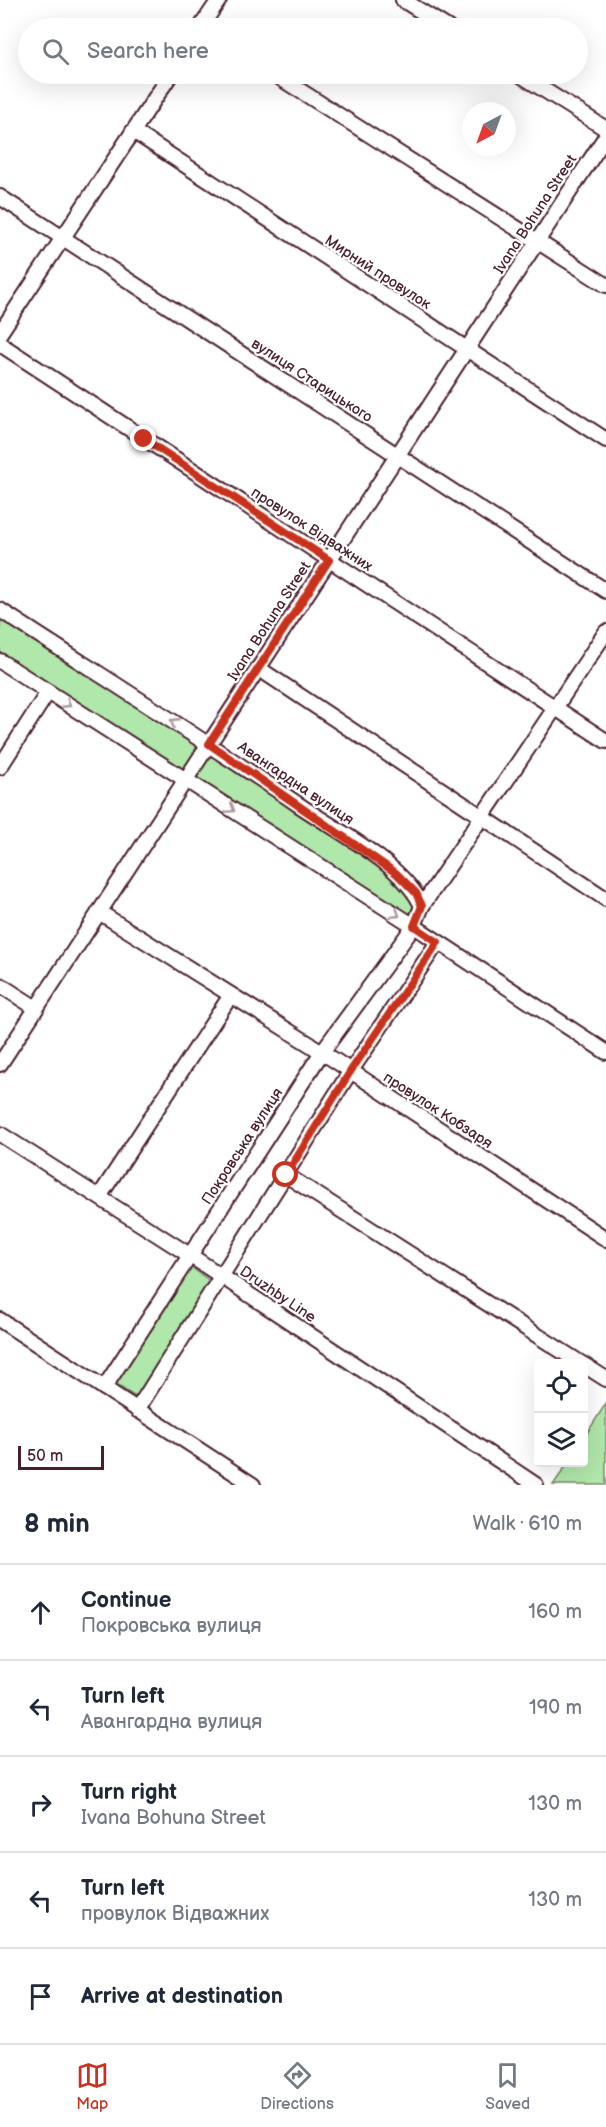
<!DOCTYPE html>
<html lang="en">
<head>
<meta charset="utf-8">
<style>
	:root { --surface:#fff; --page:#f6f6f7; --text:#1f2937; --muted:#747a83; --line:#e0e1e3; --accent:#c8321e }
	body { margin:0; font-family:"Balsamiq Sans",sans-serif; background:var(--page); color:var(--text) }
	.controls { position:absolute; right:18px; bottom:18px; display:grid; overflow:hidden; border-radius:6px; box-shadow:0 6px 24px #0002 }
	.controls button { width:54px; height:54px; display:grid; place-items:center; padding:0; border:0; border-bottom:2px solid var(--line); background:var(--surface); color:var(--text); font:30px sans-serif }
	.compass { position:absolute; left:462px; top:102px; width:54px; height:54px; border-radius:50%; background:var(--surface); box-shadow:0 6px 24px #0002; rotate:221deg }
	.scale { position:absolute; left:18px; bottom:15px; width:86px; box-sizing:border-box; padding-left:6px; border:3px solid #4a1f2b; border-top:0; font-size:16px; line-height:21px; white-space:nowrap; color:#4a1f2b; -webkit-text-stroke:4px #fff; paint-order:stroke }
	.stop { position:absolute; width:18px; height:18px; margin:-14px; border:4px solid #c8321e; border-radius:50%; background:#fff }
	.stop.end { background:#c8321e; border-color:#fff; box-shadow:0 2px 6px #0008 }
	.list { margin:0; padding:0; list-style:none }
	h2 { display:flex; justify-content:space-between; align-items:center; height:78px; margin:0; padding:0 24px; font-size:26px }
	h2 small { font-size:20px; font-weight:400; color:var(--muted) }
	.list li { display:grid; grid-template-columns:39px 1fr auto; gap:18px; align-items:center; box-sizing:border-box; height:96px; padding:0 24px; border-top:2px solid var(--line) }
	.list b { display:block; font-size:22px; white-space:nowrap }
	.list p { margin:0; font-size:20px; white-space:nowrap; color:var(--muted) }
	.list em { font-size:20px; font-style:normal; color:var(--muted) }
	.icon { flex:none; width:33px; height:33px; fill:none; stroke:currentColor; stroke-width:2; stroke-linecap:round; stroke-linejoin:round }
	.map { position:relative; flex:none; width:606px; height:1485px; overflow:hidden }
	.search { position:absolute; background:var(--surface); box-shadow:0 6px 24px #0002; left:18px; right:18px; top:18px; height:66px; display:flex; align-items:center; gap:15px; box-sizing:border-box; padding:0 21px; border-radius:33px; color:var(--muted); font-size:22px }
	.sheet { height:558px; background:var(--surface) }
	nav { display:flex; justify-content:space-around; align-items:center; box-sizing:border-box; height:84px; border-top:2px solid var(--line); background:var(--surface); font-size:16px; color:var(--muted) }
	nav a { display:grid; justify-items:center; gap:3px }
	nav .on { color:var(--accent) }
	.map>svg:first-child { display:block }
	.green { fill:#b0e7aa; stroke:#7d836a; stroke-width:1.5 }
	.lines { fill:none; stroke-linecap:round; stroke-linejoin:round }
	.minor-casing { stroke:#4a1f2b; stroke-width:18 }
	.minor { stroke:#fff; stroke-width:14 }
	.oneway { stroke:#ae9aa0 }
	.route { stroke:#c8321e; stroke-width:8 }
	.labels { text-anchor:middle; stroke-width:4.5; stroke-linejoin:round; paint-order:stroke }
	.street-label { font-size:15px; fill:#4a1f2b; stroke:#fff }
</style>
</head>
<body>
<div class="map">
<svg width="606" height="1485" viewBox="0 0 606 1485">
	<rect width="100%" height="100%" fill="#fff"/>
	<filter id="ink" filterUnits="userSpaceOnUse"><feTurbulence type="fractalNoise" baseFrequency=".0167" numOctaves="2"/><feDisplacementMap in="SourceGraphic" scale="12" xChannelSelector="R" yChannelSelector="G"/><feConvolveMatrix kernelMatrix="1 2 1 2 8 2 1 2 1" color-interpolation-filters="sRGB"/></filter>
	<g filter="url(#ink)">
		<!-- green -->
		<g class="green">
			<polygon points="0,610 375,857 416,893 414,926 0,661"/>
			<polygon points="184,1262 210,1281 138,1397 134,1396 110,1380"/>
			<polygon points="606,1403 606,1485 553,1485 568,1463 584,1462 584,1438"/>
		</g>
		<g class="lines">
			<defs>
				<g id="minor">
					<polyline points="403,0 448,28"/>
					<polyline points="200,28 219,0"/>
					<polyline points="274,74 606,285"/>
					<polyline points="519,74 606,129"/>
					<polyline points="133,131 606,440"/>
					<polyline points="0,197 606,591"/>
					<polyline points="0,333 171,74"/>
					<polyline points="0,344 606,741"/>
					<path d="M0,610C100,675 201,738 299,805C337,831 403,864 422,906"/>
					<polyline points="606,632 422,906 414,926 606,1052"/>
					<polyline points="0,661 414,926 322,1052 104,1388"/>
					<polyline points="258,668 606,899"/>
					<polyline points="0,767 48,692"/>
					<polyline points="99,912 322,1052 606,1239"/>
					<polyline points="0,985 36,1008"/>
					<polyline points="0,1064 606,136"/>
					<polyline points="0,1134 191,1256 536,1485"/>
					<polyline points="286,1175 582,1364"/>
					<polyline points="99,1197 231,995"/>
					<polyline points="0,1320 253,1485"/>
					<polyline points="584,1365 606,1379"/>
					<polyline points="137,1410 350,1072 438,942"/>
				</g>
			</defs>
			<!-- minor casing -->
			<use href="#minor" class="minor-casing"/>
			<!-- minor -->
			<use href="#minor" class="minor"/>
		</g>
		<!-- one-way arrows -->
		<defs><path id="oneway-chevron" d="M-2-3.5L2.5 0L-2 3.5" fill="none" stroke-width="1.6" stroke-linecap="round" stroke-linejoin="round" transform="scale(1.5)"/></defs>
		<g class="oneway">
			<use href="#oneway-chevron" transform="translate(67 704) rotate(33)"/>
			<use href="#oneway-chevron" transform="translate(174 722) rotate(-147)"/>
			<use href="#oneway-chevron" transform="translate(231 809) rotate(32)"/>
			<use href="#oneway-chevron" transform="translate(396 914) rotate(32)"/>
		</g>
	</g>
	<g class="lines" filter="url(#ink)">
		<!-- route -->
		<polyline class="route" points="144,439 329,560 209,744 396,873 416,893 422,906 414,926 438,942 350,1072 286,1175"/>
	</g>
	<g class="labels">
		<!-- street labels -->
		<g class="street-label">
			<text transform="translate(535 214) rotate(-57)" y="5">Ivana Bohuna Street</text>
			<text transform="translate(378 272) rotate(33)" y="5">Мирний провулок</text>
			<text transform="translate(312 380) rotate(33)" y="5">вулиця Старицького</text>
			<text transform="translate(312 529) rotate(33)" y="5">провулок Відважних</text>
			<text transform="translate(269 621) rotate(-57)" y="5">Ivana Bohuna Street</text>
			<text transform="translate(296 783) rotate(34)" y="5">Авангардна вулиця</text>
			<text transform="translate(438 1110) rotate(33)" y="5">провулок Кобзаря</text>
			<text transform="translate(242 1146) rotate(-57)" y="5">Покровська вулиця</text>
			<text transform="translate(278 1294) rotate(34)" y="5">Druzhby Line</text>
		</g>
	</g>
</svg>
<div class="controls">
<button><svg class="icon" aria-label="locate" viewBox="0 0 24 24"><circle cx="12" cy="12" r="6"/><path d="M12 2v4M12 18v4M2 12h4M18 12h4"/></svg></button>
<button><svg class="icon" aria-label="layers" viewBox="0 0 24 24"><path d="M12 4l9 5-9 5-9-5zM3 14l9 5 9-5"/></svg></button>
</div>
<svg class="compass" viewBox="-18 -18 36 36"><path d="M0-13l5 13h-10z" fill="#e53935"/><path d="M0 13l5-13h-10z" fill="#747a83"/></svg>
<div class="scale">50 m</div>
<div class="stop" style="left:286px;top:1175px"></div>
<div class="stop end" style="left:144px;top:439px"></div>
<div class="search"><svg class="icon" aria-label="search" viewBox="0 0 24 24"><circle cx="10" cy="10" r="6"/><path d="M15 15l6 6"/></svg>Search here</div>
</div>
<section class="sheet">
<h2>8 min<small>Walk · 610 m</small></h2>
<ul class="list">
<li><svg class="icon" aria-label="ahead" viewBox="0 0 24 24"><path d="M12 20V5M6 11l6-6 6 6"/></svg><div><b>Continue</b><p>Покровська вулиця</p></div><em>160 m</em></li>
<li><svg class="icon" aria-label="left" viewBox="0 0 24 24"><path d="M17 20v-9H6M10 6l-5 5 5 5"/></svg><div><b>Turn left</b><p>Авангардна вулиця</p></div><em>190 m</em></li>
<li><svg class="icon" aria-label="right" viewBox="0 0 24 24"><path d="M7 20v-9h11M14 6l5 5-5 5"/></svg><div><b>Turn right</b><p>Ivana Bohuna Street</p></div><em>130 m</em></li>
<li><svg class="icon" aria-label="left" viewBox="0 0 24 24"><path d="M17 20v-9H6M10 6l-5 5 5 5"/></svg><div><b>Turn left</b><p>провулок Відважних</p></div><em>130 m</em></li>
<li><svg class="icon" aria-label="arrive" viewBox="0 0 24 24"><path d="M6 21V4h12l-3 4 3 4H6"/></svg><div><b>Arrive at destination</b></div></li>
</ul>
</section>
<nav>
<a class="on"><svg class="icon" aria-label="map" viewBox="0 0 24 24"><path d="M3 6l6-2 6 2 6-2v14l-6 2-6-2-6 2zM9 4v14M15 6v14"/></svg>Map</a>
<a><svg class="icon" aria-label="directions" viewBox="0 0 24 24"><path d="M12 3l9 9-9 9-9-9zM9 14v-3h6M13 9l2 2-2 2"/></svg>Directions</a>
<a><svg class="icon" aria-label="saved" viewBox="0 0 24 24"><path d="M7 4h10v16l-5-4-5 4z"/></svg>Saved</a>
</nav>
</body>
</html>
